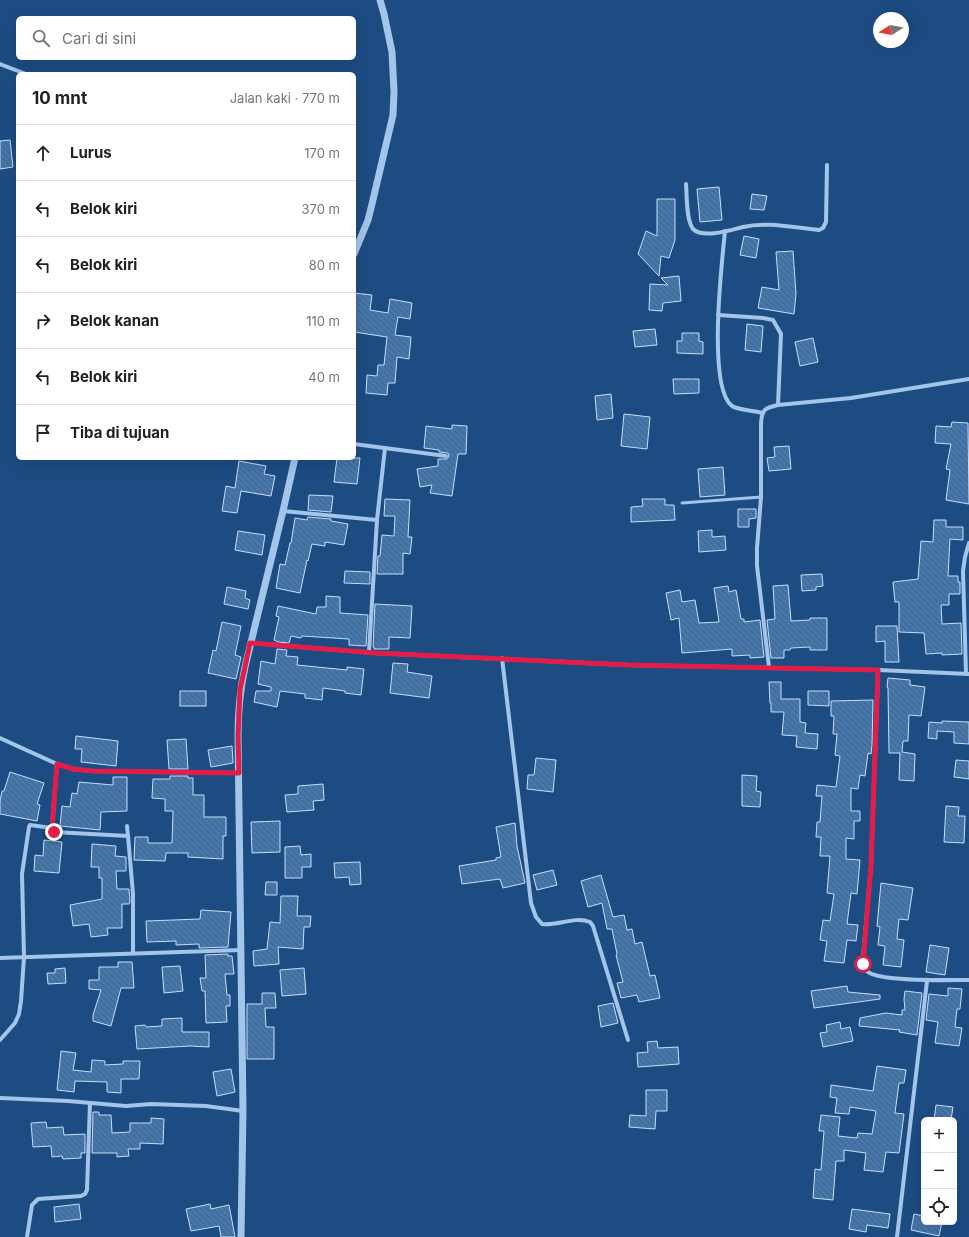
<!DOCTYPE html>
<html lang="id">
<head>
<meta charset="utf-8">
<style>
	:root { --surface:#fff; --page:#f6f6f6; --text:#202124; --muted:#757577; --line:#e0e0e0 }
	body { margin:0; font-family:Inter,sans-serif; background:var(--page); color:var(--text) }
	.controls { position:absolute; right:12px; bottom:12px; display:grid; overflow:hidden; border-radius:6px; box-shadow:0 4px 16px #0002 }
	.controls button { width:36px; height:36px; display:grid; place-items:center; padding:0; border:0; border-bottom:1px solid var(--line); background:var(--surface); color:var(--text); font:20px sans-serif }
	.compass { position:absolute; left:873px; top:12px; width:36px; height:36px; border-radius:50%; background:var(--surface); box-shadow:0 4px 16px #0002; rotate:259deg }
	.stop { position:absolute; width:12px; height:12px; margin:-9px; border:3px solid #e11d48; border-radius:50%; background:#fff }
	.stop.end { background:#e11d48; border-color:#fff; box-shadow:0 1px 4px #0008 }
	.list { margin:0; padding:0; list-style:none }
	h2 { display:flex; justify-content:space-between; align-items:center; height:52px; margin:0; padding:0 16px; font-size:17px }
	h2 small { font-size:13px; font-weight:400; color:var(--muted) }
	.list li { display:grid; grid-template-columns:26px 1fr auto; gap:12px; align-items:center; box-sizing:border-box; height:56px; padding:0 16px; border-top:1px solid var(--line) }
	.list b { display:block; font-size:15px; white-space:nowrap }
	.list em { font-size:13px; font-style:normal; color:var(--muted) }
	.icon { flex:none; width:22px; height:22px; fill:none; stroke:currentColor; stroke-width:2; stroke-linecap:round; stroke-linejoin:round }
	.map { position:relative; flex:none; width:969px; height:1237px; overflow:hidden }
	.search { position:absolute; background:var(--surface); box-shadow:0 4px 16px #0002; left:16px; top:16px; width:340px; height:44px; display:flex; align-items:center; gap:10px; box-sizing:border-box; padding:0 14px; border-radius:6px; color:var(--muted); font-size:15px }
	.panel { position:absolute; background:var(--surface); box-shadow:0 4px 16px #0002; left:16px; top:72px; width:340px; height:388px; border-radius:6px }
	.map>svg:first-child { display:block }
	.building { fill:url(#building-back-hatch); stroke:#c8def7 }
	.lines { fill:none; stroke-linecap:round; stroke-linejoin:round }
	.service { stroke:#a3c5ea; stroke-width:3 }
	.minor { stroke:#a3c5ea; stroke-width:4 }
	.tertiary { stroke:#a3c5ea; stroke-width:7 }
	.route { stroke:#e11d48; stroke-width:5 }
</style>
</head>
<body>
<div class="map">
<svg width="969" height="1237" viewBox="0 0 969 1237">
	<defs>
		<pattern id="building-back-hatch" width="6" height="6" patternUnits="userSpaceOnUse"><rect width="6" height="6" fill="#4576ac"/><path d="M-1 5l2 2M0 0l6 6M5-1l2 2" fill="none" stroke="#48617c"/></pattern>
	</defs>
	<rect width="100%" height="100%" fill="#1d4c83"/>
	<!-- building -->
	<g class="building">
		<polygon points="10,140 13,167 0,169 0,141"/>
		<polygon points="719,187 722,220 700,222 697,189"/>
		<polygon points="752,194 767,196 764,210 750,209"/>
		<polygon points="657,199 675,199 675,240 669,258 661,256 659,276 638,254 646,231 657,236"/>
		<polygon points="744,236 759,239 756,258 740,255"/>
		<polygon points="793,251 796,294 794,314 758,308 762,287 779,290 776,252"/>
		<polygon points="679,276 681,301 663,303 662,311 649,310 650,284 668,285 661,278"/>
		<polygon points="354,293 372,295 370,310 388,313 390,299 412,303 410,319 398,317 395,335 411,337 409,359 397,357 395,383 388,383 387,395 366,393 367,375 377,376 378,365 384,365 387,337 354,332"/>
		<polygon points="747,324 763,326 761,352 745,350"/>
		<polygon points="655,329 657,345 635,347 633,331"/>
		<polygon points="682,333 699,333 699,341 703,342 703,354 677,353 677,341 682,341"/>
		<polygon points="813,338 818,362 800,366 795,342"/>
		<polygon points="673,379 699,379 699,393 674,394"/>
		<polygon points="611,394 613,418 597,420 595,396"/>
		<polygon points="624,414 650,417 647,449 621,446"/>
		<polygon points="952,422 968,423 969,504 946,500 950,470 946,469 951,444 935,443 936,426 951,427"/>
		<polygon points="452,425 467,426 466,454 458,454 452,496 430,493 432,485 420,487 417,469 438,466 438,459 447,459 449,456 448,453 439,452 439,450 424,448 426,426 452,429"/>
		<polygon points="789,446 791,469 769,471 767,458 775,457 774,447"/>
		<polygon points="337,458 360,458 357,484 334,482"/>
		<polygon points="239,461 266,466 264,474 275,476 271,496 241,491 237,513 222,511 226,486 235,488"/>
		<polygon points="723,467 725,495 700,497 698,469"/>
		<polygon points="309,495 333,496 331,512 308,510"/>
		<polygon points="385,499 410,500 408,537 412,537 410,554 403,553 403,574 377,574 378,556 380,556 382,535 394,536 395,516 384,516"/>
		<polygon points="642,499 665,499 665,505 674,505 675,520 631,522 631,507 643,506"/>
		<polygon points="738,509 756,509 756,518 749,519 749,527 738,527"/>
		<polygon points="308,517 331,519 331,521 348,524 344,545 325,542 325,546 312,544 308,561 307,560 300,593 276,588 280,564 285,565 290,543 291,543 295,518 307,520"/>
		<polygon points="934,520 946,520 946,527 963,527 963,540 950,539 948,576 958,576 958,582 960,582 960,594 949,594 949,605 941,605 942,624 961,623 962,654 942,655 942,653 926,654 924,633 899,632 899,602 895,602 893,582 918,579 921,541 933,542"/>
		<polygon points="712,530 712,537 725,536 726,550 699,552 698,531"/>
		<polygon points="238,531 265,535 262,555 235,550"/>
		<polygon points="345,571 370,572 370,584 344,583"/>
		<polygon points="822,574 823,586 816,587 816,590 802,591 801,575"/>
		<polygon points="788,585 791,621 810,620 810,618 827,618 827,650 810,650 810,647 791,648 790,650 784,650 784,658 771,658 767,620 775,619 773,586"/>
		<polygon points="728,586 729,592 736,590 741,619 744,619 744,622 760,620 764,657 750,658 750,655 732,656 732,649 682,653 679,618 671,620 666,593 680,590 682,602 695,600 699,623 719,622 714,588"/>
		<polygon points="227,587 246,591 245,598 250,600 248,609 224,604"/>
		<polygon points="326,596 340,597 340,613 368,615 366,646 349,645 349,639 302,636 301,638 291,636 289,643 278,642 274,640 279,617 276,616 278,606 316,614 317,607 326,607"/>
		<polygon points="375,604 412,606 410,638 389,637 389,649 374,649 374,647 373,647"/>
		<polygon points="222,622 241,626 235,655 241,657 236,679 208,673 213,650 216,651"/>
		<polygon points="876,626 897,626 899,662 885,662 885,641 876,642"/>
		<polygon points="277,649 287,650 286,656 298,657 297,665 347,670 347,667 364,669 361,695 345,693 345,691 323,688 322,700 305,698 305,694 280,691 277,707 254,702 256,691 271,691 271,687 258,684 261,661 275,664"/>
		<polygon points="393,663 408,664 407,672 432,676 429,698 390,693"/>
		<polygon points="888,678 910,680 910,685 925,687 921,716 909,715 908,741 903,741 902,752 915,754 914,781 899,780 900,753 889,753 888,688 887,687"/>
		<polygon points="769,682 781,682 781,699 800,699 800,722 806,723 805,733 818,734 817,749 796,747 797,736 782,735 784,712 771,712 771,703 770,703"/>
		<rect x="180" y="691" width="26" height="15"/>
		<polygon points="808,691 829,691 829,706 808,705"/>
		<polygon points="873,700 872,745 871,754 868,753 865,776 860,775 858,789 851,788 851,811 860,811 860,821 854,821 854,839 846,838 846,859 860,860 857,894 851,893 847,924 858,925 856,941 847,940 844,963 824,961 827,941 820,940 823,920 830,921 834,894 827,893 830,856 820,856 821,837 816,837 817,822 820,822 822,796 816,796 817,785 836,787 840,756 835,755 837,734 833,734 834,716 831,716 831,701"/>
		<polygon points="942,721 969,722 969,744 954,743 954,732 937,731 937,739 928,738 929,722 942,723"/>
		<polygon points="76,736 118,741 116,766 81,762 82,749 75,749"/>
		<polygon points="186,739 188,769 169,769 167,740"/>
		<polygon points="232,746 233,763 211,767 208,750"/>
		<polygon points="536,758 556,760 553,792 527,789 528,775 534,775"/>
		<polygon points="956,760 969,761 969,779 954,777"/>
		<polygon points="10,772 44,783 37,804 40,805 37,821 0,814 0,801 2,791 4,791"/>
		<polygon points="742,775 757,776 756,791 761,792 760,807 742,806"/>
		<polygon points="170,776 188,776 188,778 193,778 193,795 204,795 204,817 226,817 226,836 223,836 223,859 188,857 188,853 166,853 165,861 134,860 135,837 148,837 148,843 172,843 173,811 165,811 165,799 152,798 153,779 170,779"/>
		<polygon points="113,777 127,777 127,811 101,812 100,830 60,826 62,806 70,807 72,793 77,794 79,782 113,785"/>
		<polygon points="323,784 324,800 313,801 314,810 287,812 285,795 298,794 298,786"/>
		<polygon points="946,806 959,807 958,816 965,816 964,843 944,842"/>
		<polygon points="280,821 280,852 252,853 251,822"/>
		<polygon points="515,823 517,846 525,883 503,888 500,879 462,884 459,866 496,860 496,858 501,857 496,827"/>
		<polygon points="44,840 62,842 59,873 34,871 35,855 43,856"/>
		<polygon points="92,844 116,846 115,856 126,857 126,871 116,871 117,889 129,889 130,902 129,904 122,904 122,928 107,928 108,935 91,937 89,924 73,926 70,905 102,899 102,878 99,878 99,867 91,867"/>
		<polygon points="300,846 301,855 311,854 311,867 302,867 302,878 285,878 285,847"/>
		<polygon points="360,862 361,884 350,885 349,877 335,878 334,863"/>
		<polygon points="553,870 557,885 537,890 533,875"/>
		<polygon points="601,875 613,917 624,915 627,930 632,929 635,944 642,942 650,976 655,975 660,998 639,1002 637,995 621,998 617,983 623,982 616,955 617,954 612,929 607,929 602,903 588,907 581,881"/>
		<polygon points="266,882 277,882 277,895 265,895"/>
		<polygon points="881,883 913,888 908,920 899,919 897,939 904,940 901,967 883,965 885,946 878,945 880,927 877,926"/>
		<polygon points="281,896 298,896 297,916 311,916 310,927 304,927 303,949 278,947 279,964 254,966 253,951 267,949 270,922 280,923"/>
		<polygon points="201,910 231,912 228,947 199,948 199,944 176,945 176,941 147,942 146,921 200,919"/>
		<polygon points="930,945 949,948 945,975 926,972"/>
		<polygon points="228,954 228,956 232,956 234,974 225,974 227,995 230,995 230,1006 226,1006 227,1022 206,1023 205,991 202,991 200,978 206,978 205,955"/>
		<polygon points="118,962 132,962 134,988 121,988 111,1026 93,1021 93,1015 101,990 89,989 89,980 99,980 99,967 118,967"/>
		<polygon points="180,966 183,991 164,993 162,967"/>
		<polygon points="65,968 66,983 48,984 47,973 55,973 55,969"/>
		<polygon points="304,968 306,994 282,996 280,970"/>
		<polygon points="847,986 848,992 880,995 880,999 814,1008 811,991"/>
		<polygon points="948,988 962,989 960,1009 957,1009 955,1027 962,1028 959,1046 935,1043 938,1022 926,1020 929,994 948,996"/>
		<polygon points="905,991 922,993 917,1035 899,1032 900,1030 859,1026 860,1018 886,1013 902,1015 902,1010 905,1010 904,999"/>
		<polygon points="262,993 275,993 276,1008 265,1008 266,1027 274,1027 274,1059 247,1059 247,1004 262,1004"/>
		<polygon points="613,1003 618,1023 601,1027 598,1006"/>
		<polygon points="182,1018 182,1032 209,1032 209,1047 190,1046 137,1049 135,1026 145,1025 146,1027 162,1026 162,1019"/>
		<polygon points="840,1022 841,1029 850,1027 853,1041 823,1047 820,1033 827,1032 826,1025"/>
		<polygon points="657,1041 658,1048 678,1047 679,1064 638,1067 637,1053 648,1052 647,1042"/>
		<polygon points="61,1051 76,1053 73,1070 91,1072 92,1060 105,1061 105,1065 123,1064 123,1061 140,1061 139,1079 121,1079 121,1093 107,1092 107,1082 75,1081 74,1092 57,1090"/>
		<polygon points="877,1066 906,1070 904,1083 899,1083 895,1113 904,1114 899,1153 886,1152 883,1172 864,1170 866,1153 844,1150 844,1161 836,1161 833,1200 813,1198 815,1169 821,1170 824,1131 819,1131 821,1115 840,1117 838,1136 857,1138 858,1133 872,1134 876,1111 850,1107 849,1114 835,1113 837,1098 830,1097 831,1085 873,1091"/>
		<polygon points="231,1069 235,1092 217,1096 213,1072"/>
		<polygon points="646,1090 667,1090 667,1111 656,1111 655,1129 629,1127 630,1115 646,1116"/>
		<polygon points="936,1105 953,1107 951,1120 934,1120"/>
		<polygon points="93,1112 99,1112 99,1115 111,1115 112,1133 130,1132 130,1123 151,1123 151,1118 164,1119 163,1144 140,1143 140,1149 128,1149 129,1156 117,1157 117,1153 92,1153"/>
		<polygon points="46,1122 47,1128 63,1127 64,1135 85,1134 85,1153 81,1153 81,1158 63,1159 62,1156 52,1157 51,1146 33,1147 31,1123"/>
		<polygon points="79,1204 81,1219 55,1222 54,1207"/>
		<polygon points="210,1204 211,1209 229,1205 235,1237 221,1237 219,1226 191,1231 186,1209"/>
		<polygon points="852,1209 890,1214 888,1228 867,1225 866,1232 849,1229"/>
		<polygon points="914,1214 924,1216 924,1222 942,1222 939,1236 911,1230"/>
	</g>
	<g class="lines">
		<!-- service -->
		<polyline class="service" points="682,503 761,497"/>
		<!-- minor -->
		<g class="minor">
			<polyline points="0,64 26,74"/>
			<path d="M686,184C687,196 686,220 693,229C703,239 731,230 743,227C768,221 794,228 819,230L823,228L826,222L827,165"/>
			<path d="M725,231C722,262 707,387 732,406C738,410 755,411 762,413"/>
			<polyline points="718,315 763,318 773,320 781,334 778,405"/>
			<polyline points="354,444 446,456"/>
			<polyline points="283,511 377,520"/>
			<polyline points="250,643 375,653 629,665 878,670 969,674"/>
			<polyline points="369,652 377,520 385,448"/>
			<path d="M502,658L531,903L536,917L542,924C557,926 575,916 590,922L593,926L628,1040"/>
			<path d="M769,667L757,566V548L761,497V423C762,409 765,408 778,405L851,398L969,379"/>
			<path d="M878,670L871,866L863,958C863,964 863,969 868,972C881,982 950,980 969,980"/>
			<polyline points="966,674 963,571 965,557 969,543"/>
			<polyline points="0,738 57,764 73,769 92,771 239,773"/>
			<polyline points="127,826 128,836"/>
			<polyline points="52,828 57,764"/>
			<polyline points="0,958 241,950"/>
			<polyline points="0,1040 15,1023 19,1014 21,1001 24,957 22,874 29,827 30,825 52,828 54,832 128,836 133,894 133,953"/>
			<polyline points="0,1098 68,1101 126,1106 151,1104 206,1106 243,1111"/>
			<polyline points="27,1237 32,1205 38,1199 81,1196 85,1194 87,1190 90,1103"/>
			<polyline points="897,1237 927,981"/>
		</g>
		<!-- tertiary -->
		<g class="tertiary">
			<polyline points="354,254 368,220 372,204 393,115 394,92 392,52 384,14 380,0"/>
			<path d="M241,1237L243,1111L238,736C238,712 240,690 245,667L283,511L295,458"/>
		</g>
	</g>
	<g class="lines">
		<!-- route -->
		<polyline class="route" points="54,832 52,828 57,764 73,769 92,771 239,773 238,736 240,690 250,643 376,653 629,665 878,670 871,866 863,964"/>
	</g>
</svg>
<div class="controls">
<button>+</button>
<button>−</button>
<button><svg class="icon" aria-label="locate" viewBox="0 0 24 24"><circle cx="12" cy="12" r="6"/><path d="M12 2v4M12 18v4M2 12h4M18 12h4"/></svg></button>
</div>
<svg class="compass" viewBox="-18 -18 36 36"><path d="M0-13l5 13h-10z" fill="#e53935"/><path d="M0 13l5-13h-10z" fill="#757577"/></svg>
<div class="stop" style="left:863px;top:964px"></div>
<div class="stop end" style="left:54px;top:832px"></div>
<div class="search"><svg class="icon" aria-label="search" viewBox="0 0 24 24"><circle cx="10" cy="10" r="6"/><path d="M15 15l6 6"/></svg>Cari di sini</div>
<section class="panel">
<h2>10 mnt<small>Jalan kaki · 770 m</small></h2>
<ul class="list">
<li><svg class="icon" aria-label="ahead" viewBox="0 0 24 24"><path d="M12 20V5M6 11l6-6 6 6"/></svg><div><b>Lurus</b></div><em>170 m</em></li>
<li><svg class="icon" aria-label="left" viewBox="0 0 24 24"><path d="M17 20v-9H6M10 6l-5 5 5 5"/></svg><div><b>Belok kiri</b></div><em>370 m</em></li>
<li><svg class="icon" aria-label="left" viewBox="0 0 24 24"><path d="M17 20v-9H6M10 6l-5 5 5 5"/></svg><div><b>Belok kiri</b></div><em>80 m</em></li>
<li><svg class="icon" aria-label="right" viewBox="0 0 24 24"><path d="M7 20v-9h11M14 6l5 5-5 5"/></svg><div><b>Belok kanan</b></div><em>110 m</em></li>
<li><svg class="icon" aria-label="left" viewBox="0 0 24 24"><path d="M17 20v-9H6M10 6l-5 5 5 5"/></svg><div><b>Belok kiri</b></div><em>40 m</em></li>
<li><svg class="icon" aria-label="arrive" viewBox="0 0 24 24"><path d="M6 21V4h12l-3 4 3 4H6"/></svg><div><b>Tiba di tujuan</b></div></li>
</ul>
</section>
</div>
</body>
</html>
